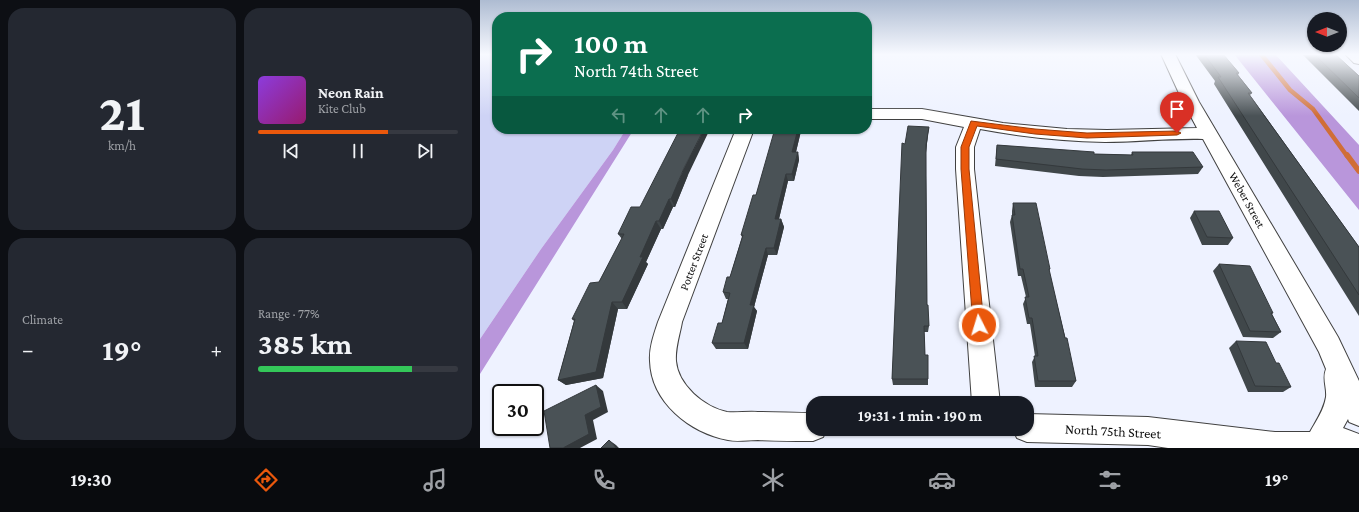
<!DOCTYPE html>
<meta charset="utf-8">
<style>
:root{--surface:#171b24;--page:#242831;--text:#f1f3f6;--muted:#9ea1a6;--line:#363941;--accent:#ea580c}
body{margin:0;font-family:"Crimson Pro",serif;background:var(--page);color:var(--text);height:100vh;display:flex;flex-direction:column;font-size:15px;white-space:nowrap}
*{box-sizing:border-box;margin:0}
p{font-size:13px;color:var(--muted)}
.icon{flex:none;width:22px;height:22px;fill:none;stroke:currentColor;stroke-width:2;stroke-linecap:round;stroke-linejoin:round}
.map{position:relative;flex:1;overflow:hidden}
.side{display:flex;flex-direction:column;gap:8px;padding:8px;background:#0d0f14;width:480px}
.side>*{flex:none}
.hud{position:absolute;left:12px;top:12px;width:380px;height:122px;border-radius:16px;box-shadow:0 1px 3px #0004;background:#0b6e4f;color:#fff;overflow:hidden}
.needle{width:26px;rotate:270deg}
.buttons{position:absolute;left:827px;top:12px;display:grid;gap:8px}
.buttons a{display:grid;place-items:center;width:40px;height:40px;border-radius:50%;background:var(--surface);box-shadow:0 1px 3px #0004;font-size:20px}
.speed{position:absolute;left:12px;top:384px;display:flex;gap:8px;font-size:20px;font-weight:700;text-align:center}
.speed>*{display:grid;place-content:center;width:52px;height:52px;border-radius:50%;background:var(--surface);box-shadow:0 1px 3px #0004;line-height:1}
.speed .limit{border:2px solid #111;border-radius:6px;background:#fff;color:#111}
.pin{position:absolute;display:grid;place-items:center;width:34px;height:34px;color:#fff;margin:-41px -17px;border-radius:50% 50% 50% 0;rotate:-45deg;box-shadow:0 0 4px #0007}
.pin .icon{rotate:45deg}
.me{position:absolute;width:44px;margin:-22px;rotate:355deg;stroke-linejoin:round;filter:drop-shadow(0 0 3px #0008)}
.turn{display:flex;align-items:center;gap:14px;height:84px;padding:0 16px;font-size:18px}
.turn .icon{width:52px;height:52px;stroke-width:2.5}
.turn b{display:block;font-size:28px;line-height:34px}
.lanes{display:flex;align-items:center;height:38px;padding:0 16px;background:#0003;justify-content:center;gap:20px;direction:ltr}
.lanes .off{opacity:.35}
.big{font-size:30px;font-weight:700;line-height:1.1}
.side .card{flex:1;display:flex;flex-direction:column;justify-content:center;gap:6px;min-width:0;padding:0 14px;border-radius:16px;background:var(--page)}
.side .dial{align-items:center;gap:0}
.dial b{font-size:52px;line-height:1}
.song{display:flex;align-items:center;gap:12px}
.cover{width:48px;height:48px;border-radius:6px;background:linear-gradient(135deg,hsl(270 70% 55%),hsl(320 70% 35%))}
.played{height:4px;border-radius:2px;background:linear-gradient(90deg,var(--accent) 65%,var(--line) 65%)}
.keys{display:flex;justify-content:space-around;direction:ltr}
.heat{display:flex;justify-content:space-between;align-items:center;font-size:22px;direction:ltr}
.charge{height:6px;border-radius:3px;background:linear-gradient(90deg,#34c759 77%,var(--line) 0)}
.side .tiles{flex:1;display:grid;gap:8px;grid-template-columns:repeat(2,1fr)}
.trip{position:absolute;left:326px;top:396px;width:228px;height:40px;border-radius:16px;background:var(--surface);box-shadow:0 1px 3px #0004;font-weight:700;line-height:40px;text-align:center}
.menu{display:flex;height:64px;justify-content:space-around;align-items:center;background:#090b0e;color:var(--muted)}
.menu .icon{width:28px;height:28px}
.menu .selected{color:var(--accent)}
.menu b{font-size:18px;color:var(--text)}
main{display:flex;flex:1;min-height:0}
.map>svg:first-child{display:block}
.farmland{fill:#ced3f5}
.forest{fill:#b996db}
.lines{fill:none;stroke-linecap:round;stroke-linejoin:round}
.stream-far1{stroke:#d06e37;stroke-width:4.5}
.stream{stroke:#d06e37;stroke-width:5.5}
.minor-casing{stroke:#414141;stroke-width:2}
.minor{fill:#fff;fill-rule:evenodd}
.wall{fill:#40474a}
.shaded-wall{fill:#34393c}
.building{fill:#4a5256;stroke:#34393c}
.route{fill:#ea580c;stroke:#983908}
.labels{text-anchor:middle;stroke-width:4;stroke-linejoin:round;paint-order:stroke}
.street-label{font-size:12px;fill:#0e0e0e;stroke:#fff}
.near-street-label{font-size:14px;fill:#0e0e0e;stroke:#fff}
</style>
<main>
<section class="side">
<div class="tiles">
<div class="card dial"><b>21</b><p>km/h</p></div>
<div class="card">
<div class="song"><i class="cover"></i><div><b>Neon Rain</b><p>Kite Club</p></div></div>
<div class="played"></div>
<div class="keys"><svg class="icon" aria-label="previous" viewBox="0 0 24 24"><path d="M18 5L8 12l10 7zM5 5v14"/></svg><svg class="icon" aria-label="pause" viewBox="0 0 24 24"><path d="M8 5v14M16 5v14"/></svg><svg class="icon" aria-label="next" viewBox="0 0 24 24"><path d="M6 5l10 7-10 7zM19 5v14"/></svg></div>
</div>
<div class="card"><p>Climate</p>
<div class="heat"><a>−</a><b class="big">19°</b><a>+</a></div>
</div>
<div class="card"><p>Range · 77%</p><b class="big">385 km</b><div class="charge"></div></div>
</div>
</section>
<div class="map">
<svg width="879" height="448" viewBox="0 0 879 448">
<rect width="100%" height="100%" fill="#eef2ff"/>
<!-- farmland -->
<path class="farmland" d="M0,54H17V129H146L133,150L61,249L0,339Z"/>
<!-- forest -->
<path class="forest" d="M754,54H795L879,145V210Z
M146,129H154L0,374V339L61,249L133,150Z"/>
<g class="lines">
<!-- stream-far1 -->
<path class="stream-far1" d="M781,54L810,90L833,109L867,156"/>
<!-- stream -->
<path class="stream" d="M867,155L879,171"/>
<!-- minor casing -->
<g class="minor-casing">
<path id="minor" d="M681,54H695L719,102L858,337L879,381V426L869,422L868,419L863,428L879,434V448H688L668,445L547,442L537,438L533,429H547V414L668,417L795,432H830C836,421 844,410 846,397C847,387 842,379 846,369L839,352L723,139C690,138 658,142 625,142C583,141 542,137 500,129L494,147V169L520,403H492L476,169V147L484,127L442,119H387V109H442L523,123L587,129L627,130L717,128L703,102Z
M865,54H879V64L874,63Z
M256,129H274L202,322C200,334 195,348 196,361C198,385 224,407 247,412C257,413 268,411 278,412C296,412 315,413 333,413V429H347L343,437L333,441C315,441 296,441 278,440C268,440 257,442 248,440C210,433 171,402 170,361C169,348 174,334 178,322Z"/>
</g>
<!-- minor -->
<use href="#minor" class="minor"/>
</g>
<!-- wall -->
<path class="wall" d="M715,54H743L759,73L758,75L772,93L770,95L879,247V316L734,84L735,81Z
M822,54H855L879,76V111Z
M449,127L448,134L446,152L447,305L449,326L448,332H444L445,355L448,379V385H413L412,379L425,144Z
M297,129H321V131L316,152H318L319,160L314,181H308L299,219H301L304,227L297,255H288L274,307L277,311L268,349H236L232,343L242,323L248,299H246L243,292L250,277L262,237L261,235L276,195Z
M517,145L614,154L651,155L652,152L723,167L718,174L623,177L599,176L515,166Z
M208,175L195,207H193L183,229H181L166,262L168,264L147,309H138L123,378L86,385L78,380L94,321L92,319L119,282L142,239L138,234L160,207Z
M533,203L570,269L569,271L596,381L592,387H555L552,362L555,356L550,324H547L543,304L546,297L541,276H538L530,222L532,215V211Z
M714,211L753,238L748,245H722L710,218Z
M739,264L793,313L792,314L801,332L793,338L763,337L733,271Z
M756,341L796,363L811,387L803,392H768L749,348Z"/>
<!-- shaded-wall -->
<path class="shaded-wall" d="M449,127L448,134L446,153V145Z
M224,129H230L208,175L195,207L191,199L204,168Z
M318,129H321V131L314,160L312,152Z
M318,152L319,160L314,181L312,174Z
M306,174L308,181L297,227L295,219Z
M189,199L193,207L183,229L179,221Z
M301,219L304,227L297,255L294,248Z
M176,221L181,229L166,262L168,264L147,309L142,302L160,257Z
M286,248L288,255L274,307L277,311L268,349L264,343L270,305Z
M132,302L138,309L123,378L86,385L78,380Z
M116,385L123,391L128,412L113,420L117,439L100,448H83L105,415Z
M129,440L136,445L139,448H136Z"/>
<!-- building -->
<path class="building" d="M724,54H743L759,73H756L772,93H768L879,247V295L738,77H741Z
M834,54H855L879,76V98Z
M428,126L449,127L446,145V175L447,305H448L449,326H444L445,355H448V379H412L422,143L425,144Z
M200,129H224L204,168L191,199H189L179,221H176L160,257H163L142,302H132L116,372L78,380L95,319H92L110,283L119,282L144,234H138L151,207H160Z
M297,129H318L312,152H318L312,174H306L295,219H301L294,248H286L270,305H274L264,343H232L238,323H242L250,293L243,292L247,277H250L263,235H261L273,195H276L294,132H296Z
M517,145L614,152V154L653,155L652,152H713L723,167L626,170L602,169L516,159Z
M533,203H556L570,269H569L585,338H587L596,381H558L554,356H558L552,318H549L545,297H549L543,269H540L532,215H535Z
M714,211H739L753,238L727,237Z
M739,264L770,266L793,313H791L801,332L770,331Z
M756,341L786,342L796,363H799L811,387L775,386Z
M116,385L121,407L105,415L109,434L83,448H70L64,411Z
M129,440L136,448H121Z"/>
<!-- sky -->
<linearGradient id="sky" x2="0" y2="1"><stop stop-color="#aebcd2"/><stop offset="0.47" stop-color="#f7f9ff"/><stop offset="1" stop-color="#f7f9ff" stop-opacity="0"/></linearGradient>
<rect width="879" height="116" fill="url(#sky)"/>
<!-- route -->
<path class="route" d="M491,121L555,129L607,133L697,131L701,133L697,135L607,138L555,134L497,126L489,147V169L504,325L503,329L499,330L495,329L493,325L481,169V147Z"/>
<g class="labels">
<!-- street labels -->
<g class="street-label">
<text transform="translate(767 200) rotate(61)" y="4">Weber Street</text>
<text transform="translate(214 262) rotate(-69)" y="4">Potter Street</text>
</g>
<!-- near-street labels -->
<g class="near-street-label">
<text transform="translate(633 431) rotate(3)" y="5">North 75th Street</text>
</g>
</g>
</svg>
<div class="buttons">
<a><svg class="needle" viewBox="-14 -14 28 28"><path d="M0-13l5 13h-10z" fill="#e53935"/><path d="M0 13l5-13h-10z" fill="#9ea1a6"/></svg></a>
</div>
<div class="speed"><div class="limit">30</div></div>
<div class="pin" style="left:697px;top:133px;background:#d93025"><svg class="icon" aria-label="arrive" viewBox="0 0 24 24"><path d="M6 21V4h12l-3 4 3 4H6"/></svg></div>
<svg class="me" style="left:499px;top:325px" viewBox="-20 -20 40 40"><circle r="17" fill="#ea580c" stroke="#fff" stroke-width="3"/><path d="M0-11L8 9 0 5-8 9z" fill="#fff"/></svg>
<div class="trip">19:31 · 1 min · 190 m</div>
<div class="hud">
<div class="turn"><svg class="icon" aria-label="right" viewBox="0 0 24 24"><path d="M7 20v-9h11M14 6l5 5-5 5"/></svg><div><b>100 m</b>North 74th Street</div></div>
<div class="lanes"><svg class="icon off" aria-label="left" viewBox="0 0 24 24"><path d="M17 20v-9H6M10 6l-5 5 5 5"/></svg><svg class="icon off" aria-label="ahead" viewBox="0 0 24 24"><path d="M12 20V5M6 11l6-6 6 6"/></svg><svg class="icon off" aria-label="ahead" viewBox="0 0 24 24"><path d="M12 20V5M6 11l6-6 6 6"/></svg><svg class="icon" aria-label="right" viewBox="0 0 24 24"><path d="M7 20v-9h11M14 6l5 5-5 5"/></svg></div>
</div>
</div>
</main>
<nav class="menu">
<b>19:30</b>
<svg class="icon selected" aria-label="directions" viewBox="0 0 24 24"><path d="M12 3l9 9-9 9-9-9zM9 14v-3h6M13 9l2 2-2 2"/></svg>
<svg class="icon" aria-label="music" viewBox="0 0 24 24"><path d="M9 18V5l10-2v13"/><circle cx="6" cy="18" r="3"/><circle cx="16" cy="16" r="3"/></svg>
<svg class="icon" aria-label="phone" viewBox="0 0 24 24"><path d="M5 4h4l2 5-3 2q2 4 5 5l2-3 5 2v4C11 20 4 13 5 4z"/></svg>
<svg class="icon" aria-label="climate" viewBox="0 0 24 24"><path d="M12 3v18M4 7l16 10M4 17L20 7"/></svg>
<svg class="icon" aria-label="car" viewBox="0 0 24 24"><path d="M5 17H2v-5l4-1 3-4h7l3 4 3 1v5h-3M9 17h6M6 11h13"/><circle cx="7" cy="17" r="2"/><circle cx="17" cy="17" r="2"/></svg>
<svg class="icon" aria-label="filters" viewBox="0 0 24 24"><path d="M4 7h16M4 17h16"/><circle cx="9" cy="7" r="2"/><circle cx="15" cy="17" r="2"/></svg>
<b>19°</b>
</nav>
